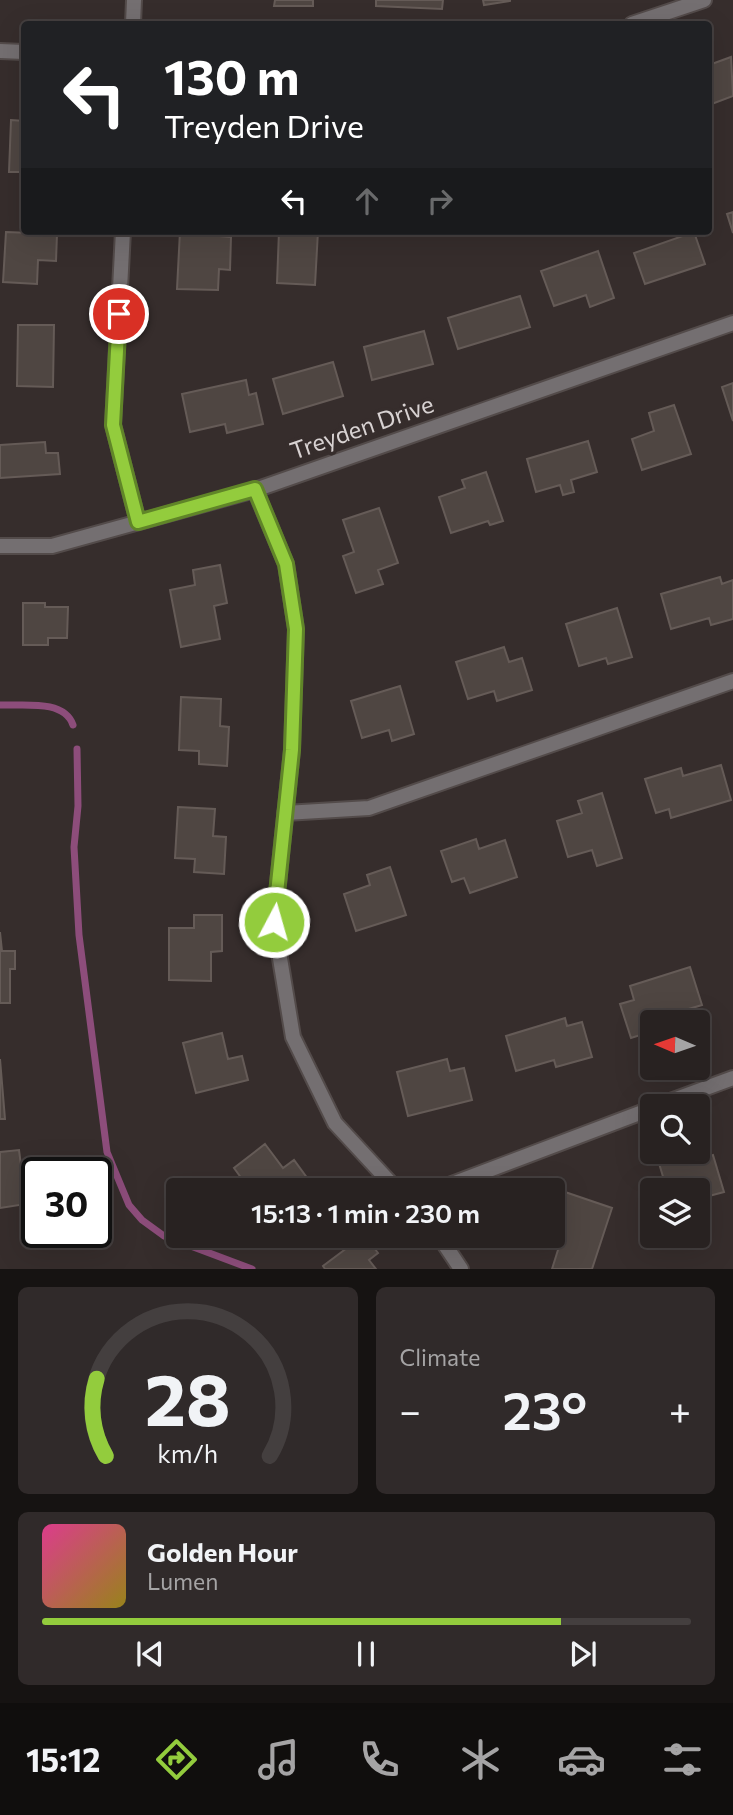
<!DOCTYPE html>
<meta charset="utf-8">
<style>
:root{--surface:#282221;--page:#302a2a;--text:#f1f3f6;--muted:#a5a4a5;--line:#443f3f;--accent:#93cc3d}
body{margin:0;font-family:Commissioner,sans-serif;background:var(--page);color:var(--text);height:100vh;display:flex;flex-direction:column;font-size:26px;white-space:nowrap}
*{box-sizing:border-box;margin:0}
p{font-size:23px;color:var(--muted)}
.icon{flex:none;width:38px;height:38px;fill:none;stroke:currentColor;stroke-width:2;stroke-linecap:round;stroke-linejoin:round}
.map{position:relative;height:1269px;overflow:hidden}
.drawer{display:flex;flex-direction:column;gap:18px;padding:18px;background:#161312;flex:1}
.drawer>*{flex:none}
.top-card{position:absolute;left:21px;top:21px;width:691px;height:214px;border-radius:7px;box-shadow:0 7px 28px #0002,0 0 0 2px var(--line);background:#202124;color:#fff;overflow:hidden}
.needle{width:46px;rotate:272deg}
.controls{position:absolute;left:640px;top:1010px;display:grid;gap:14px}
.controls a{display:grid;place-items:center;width:70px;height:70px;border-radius:7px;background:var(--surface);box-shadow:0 7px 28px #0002,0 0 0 2px var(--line);font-size:35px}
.speed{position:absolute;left:21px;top:1157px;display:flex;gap:14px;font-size:35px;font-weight:700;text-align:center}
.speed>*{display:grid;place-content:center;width:91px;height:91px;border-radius:50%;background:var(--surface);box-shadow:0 7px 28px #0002,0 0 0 2px var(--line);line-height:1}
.speed .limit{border:4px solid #111;border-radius:10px;background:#fff;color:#111}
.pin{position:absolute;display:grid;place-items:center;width:60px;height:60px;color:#fff;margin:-30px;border:4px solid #fff;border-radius:50%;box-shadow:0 2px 7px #0007}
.me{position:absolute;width:77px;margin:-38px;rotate:6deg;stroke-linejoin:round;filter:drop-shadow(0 0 5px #0008)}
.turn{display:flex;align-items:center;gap:24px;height:147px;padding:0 28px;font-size:32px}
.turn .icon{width:91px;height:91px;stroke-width:2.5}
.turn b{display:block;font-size:49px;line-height:60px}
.lanes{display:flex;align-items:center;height:66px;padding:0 28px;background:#0003;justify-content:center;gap:35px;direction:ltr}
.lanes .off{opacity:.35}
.big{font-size:52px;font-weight:600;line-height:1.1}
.drawer .tile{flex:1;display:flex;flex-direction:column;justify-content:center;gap:10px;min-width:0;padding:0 24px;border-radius:10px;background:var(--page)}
.drawer .dial{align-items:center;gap:0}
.dial svg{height:182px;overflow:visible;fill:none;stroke:var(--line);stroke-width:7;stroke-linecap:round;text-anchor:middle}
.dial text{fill:var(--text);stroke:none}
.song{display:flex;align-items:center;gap:21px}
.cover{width:84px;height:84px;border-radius:10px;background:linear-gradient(135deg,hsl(330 70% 55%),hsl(50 70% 35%))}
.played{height:7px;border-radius:4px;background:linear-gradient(90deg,var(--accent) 80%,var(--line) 80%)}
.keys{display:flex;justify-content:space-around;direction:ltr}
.heat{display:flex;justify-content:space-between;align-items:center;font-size:38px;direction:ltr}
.drawer .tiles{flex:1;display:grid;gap:18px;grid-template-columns:1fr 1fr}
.tile:last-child{grid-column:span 2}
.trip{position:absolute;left:166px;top:1178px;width:399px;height:70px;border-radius:7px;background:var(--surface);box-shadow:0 7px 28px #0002,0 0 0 2px var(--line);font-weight:600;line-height:70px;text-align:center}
.menu{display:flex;height:112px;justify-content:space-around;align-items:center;background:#100e0d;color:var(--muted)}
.menu .icon{width:49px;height:49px}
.menu .selected{color:var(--accent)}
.menu b{font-size:32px;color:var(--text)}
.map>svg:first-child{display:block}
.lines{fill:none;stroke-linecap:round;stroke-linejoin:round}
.stream{stroke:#8d4d7b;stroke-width:7}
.building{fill:#4f4642;stroke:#655b57;stroke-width:2}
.street-casing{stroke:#534b4a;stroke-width:18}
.street{stroke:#746f71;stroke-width:14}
.route-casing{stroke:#608528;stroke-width:18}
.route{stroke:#93cc3d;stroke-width:12}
.labels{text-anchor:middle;stroke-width:7;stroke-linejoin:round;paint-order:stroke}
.street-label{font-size:24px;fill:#d8d2d2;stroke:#362d2c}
</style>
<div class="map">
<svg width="733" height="1269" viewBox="0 0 733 1269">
<rect width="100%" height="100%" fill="#362d2c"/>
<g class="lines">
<!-- stream -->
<path class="stream" d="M0,705C23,706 64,699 73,725
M77,749L78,806L74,847L79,935L107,1152L129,1205L142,1220L164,1236L252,1269"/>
</g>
<!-- building -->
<path class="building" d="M275,0H313V6H274Z
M376,0H443L442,9L376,6Z
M483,0H510V1L484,5Z
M731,57L733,96L709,105V65Z
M11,120L24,121V172H9Z
M733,212V233L727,214Z
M180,231H208V235L231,237L230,270L219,269L218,290L177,289Z
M279,231H318L315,285L277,283Z
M6,232L57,234L56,261L38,260L37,284L3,282Z
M694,232L705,264L645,284L634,253Z
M598,251L614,298L590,307L586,295L554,306L541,271Z
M520,296L530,327L458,349L448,318Z
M18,325H54L53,387L17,386Z
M424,331L433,364L372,380L364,347Z
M333,362L343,396L283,414L273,379Z
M246,380L249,395L256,393L263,424L227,433L225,424L190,432L182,394Z
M733,383V421L722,387Z
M674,405L691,454L642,470L632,439L654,431L649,413Z
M588,441L597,472L571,480L574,492L563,495L560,485L536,492L527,459Z
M45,442L46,453H58L60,474L0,478V445Z
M486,472L503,521L490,525L488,521L451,533L439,497L465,488L462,480Z
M379,508L398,563L378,570L383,584L356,593L343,556L354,552L343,520Z
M220,565L227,603L214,606L220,639L181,647L170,590L195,585L193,570Z
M720,577L722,584L733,580V619L711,625L709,618L671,629L661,594Z
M23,603H45V607H68L67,638H48V645H23Z
M617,608L632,657L608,664L606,658L579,666L566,624Z
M504,647L509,662L522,658L532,690L497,701L494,691L468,699L456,662Z
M400,686L414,734L392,741L389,730L362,738L351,701Z
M181,697L221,699L220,726L229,727L227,766L199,764V751L179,750Z
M721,765L731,800L671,818L669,809L656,813L645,779L681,768L683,776Z
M602,793L622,858L597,866L592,850L568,857L557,821L582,813L578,801Z
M178,807L215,809L213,836L226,837L224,874L194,872L195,859L175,858Z
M476,839L479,849L505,840L517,877L470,893L464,878L452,882L441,851Z
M390,867L406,915L356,931L344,894L370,885L367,875Z
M194,915H222V951L211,952V981L169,980V928H194Z
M0,932L2,951H15V969H10V1003H0Z
M690,967L702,1005L665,1016L667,1022H653V1031L631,1038L620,1004L634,1000L630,986Z
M565,1018L567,1026L582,1022L592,1057L556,1067L554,1060L516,1071L506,1036Z
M222,1033L228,1059L242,1056L248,1080L196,1093L183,1043Z
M0,1059L5,1119H0Z
M447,1059L450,1071L464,1068L472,1100L408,1116L397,1072Z
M265,1144L283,1168L294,1160L316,1190H250L234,1168Z
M19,1150L26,1204L0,1208V1152Z
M680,1153L683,1164L713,1155L724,1192L698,1199V1190H667L658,1160Z
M565,1192L612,1208L592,1269H552L563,1234L553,1230V1227Z
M363,1236H365L378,1253L369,1260L376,1269H325L323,1266Z"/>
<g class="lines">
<!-- street casing -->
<g class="street-casing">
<path id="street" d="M133,24L134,0
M632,24L704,0
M0,51L24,52
M123,231L113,425L138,522
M255,490L286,564L296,629L292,750L274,922L293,1037L335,1123L397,1190
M0,546H52L255,490L733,323
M285,813L369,808L733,681
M657,1106L733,1078
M436,1190L653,1108
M439,1236L461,1269"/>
</g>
<!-- street -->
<use href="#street" class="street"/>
</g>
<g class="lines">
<!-- route casing -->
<g class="route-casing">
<path id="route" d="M119,314L113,425L138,522L255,489L286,564L296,629L292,750L274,922"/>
</g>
<!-- route -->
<use href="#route" class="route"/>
</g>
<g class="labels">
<!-- street labels -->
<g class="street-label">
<text transform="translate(362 428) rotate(-19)" y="8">Treyden Drive</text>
</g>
</g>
</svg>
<div class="controls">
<a><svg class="needle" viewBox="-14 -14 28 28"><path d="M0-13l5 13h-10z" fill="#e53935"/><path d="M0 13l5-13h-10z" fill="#a5a4a5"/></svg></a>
<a><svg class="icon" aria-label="search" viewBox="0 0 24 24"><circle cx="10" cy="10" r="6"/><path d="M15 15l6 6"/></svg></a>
<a><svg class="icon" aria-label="layers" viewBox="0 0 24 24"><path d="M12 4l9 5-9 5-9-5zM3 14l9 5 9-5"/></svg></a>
</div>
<div class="speed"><div class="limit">30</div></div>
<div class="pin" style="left:119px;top:314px;background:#d93025"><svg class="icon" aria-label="arrive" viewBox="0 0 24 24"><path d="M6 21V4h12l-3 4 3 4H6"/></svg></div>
<svg class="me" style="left:274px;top:922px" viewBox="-20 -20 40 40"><circle r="17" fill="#93cc3d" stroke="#fff" stroke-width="3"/><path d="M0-11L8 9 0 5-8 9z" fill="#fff"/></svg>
<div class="trip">15:13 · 1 min · 230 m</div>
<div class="top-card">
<div class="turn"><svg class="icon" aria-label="left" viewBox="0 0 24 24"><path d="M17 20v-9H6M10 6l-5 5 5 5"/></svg><div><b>130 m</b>Treyden Drive</div></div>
<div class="lanes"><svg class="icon" aria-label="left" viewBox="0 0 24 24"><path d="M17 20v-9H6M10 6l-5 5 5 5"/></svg><svg class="icon off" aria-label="ahead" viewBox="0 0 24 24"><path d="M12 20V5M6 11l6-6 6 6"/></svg><svg class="icon off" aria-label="right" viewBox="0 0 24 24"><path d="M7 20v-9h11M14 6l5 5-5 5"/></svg></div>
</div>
</div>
<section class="drawer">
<div class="tiles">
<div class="tile dial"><svg viewBox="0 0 100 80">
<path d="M14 69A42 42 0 1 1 86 69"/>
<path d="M14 69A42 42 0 0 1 10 35" stroke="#93cc3d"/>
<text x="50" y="56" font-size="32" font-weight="700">28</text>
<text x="50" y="72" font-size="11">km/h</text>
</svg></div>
<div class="tile"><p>Climate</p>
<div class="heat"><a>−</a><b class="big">23°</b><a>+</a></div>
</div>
<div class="tile">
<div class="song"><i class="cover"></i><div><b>Golden Hour</b><p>Lumen</p></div></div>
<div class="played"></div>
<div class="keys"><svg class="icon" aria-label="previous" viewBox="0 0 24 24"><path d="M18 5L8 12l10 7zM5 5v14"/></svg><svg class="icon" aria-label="pause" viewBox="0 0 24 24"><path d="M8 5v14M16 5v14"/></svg><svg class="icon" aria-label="next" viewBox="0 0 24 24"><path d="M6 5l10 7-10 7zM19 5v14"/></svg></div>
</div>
</div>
</section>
<nav class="menu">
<b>15:12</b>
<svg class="icon selected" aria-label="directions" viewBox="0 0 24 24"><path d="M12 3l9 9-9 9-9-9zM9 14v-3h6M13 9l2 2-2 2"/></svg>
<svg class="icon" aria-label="music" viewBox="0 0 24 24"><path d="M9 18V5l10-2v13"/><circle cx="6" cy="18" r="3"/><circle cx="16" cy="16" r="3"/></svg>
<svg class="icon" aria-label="phone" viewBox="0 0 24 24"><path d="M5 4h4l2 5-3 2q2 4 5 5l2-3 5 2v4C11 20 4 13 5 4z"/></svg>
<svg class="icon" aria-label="climate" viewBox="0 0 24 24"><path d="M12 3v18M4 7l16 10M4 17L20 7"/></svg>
<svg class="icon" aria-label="car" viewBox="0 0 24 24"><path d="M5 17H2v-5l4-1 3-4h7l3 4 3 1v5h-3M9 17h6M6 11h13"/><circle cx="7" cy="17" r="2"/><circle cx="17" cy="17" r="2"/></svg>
<svg class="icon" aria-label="filters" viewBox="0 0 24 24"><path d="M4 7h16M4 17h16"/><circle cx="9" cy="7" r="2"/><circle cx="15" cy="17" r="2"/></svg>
</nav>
